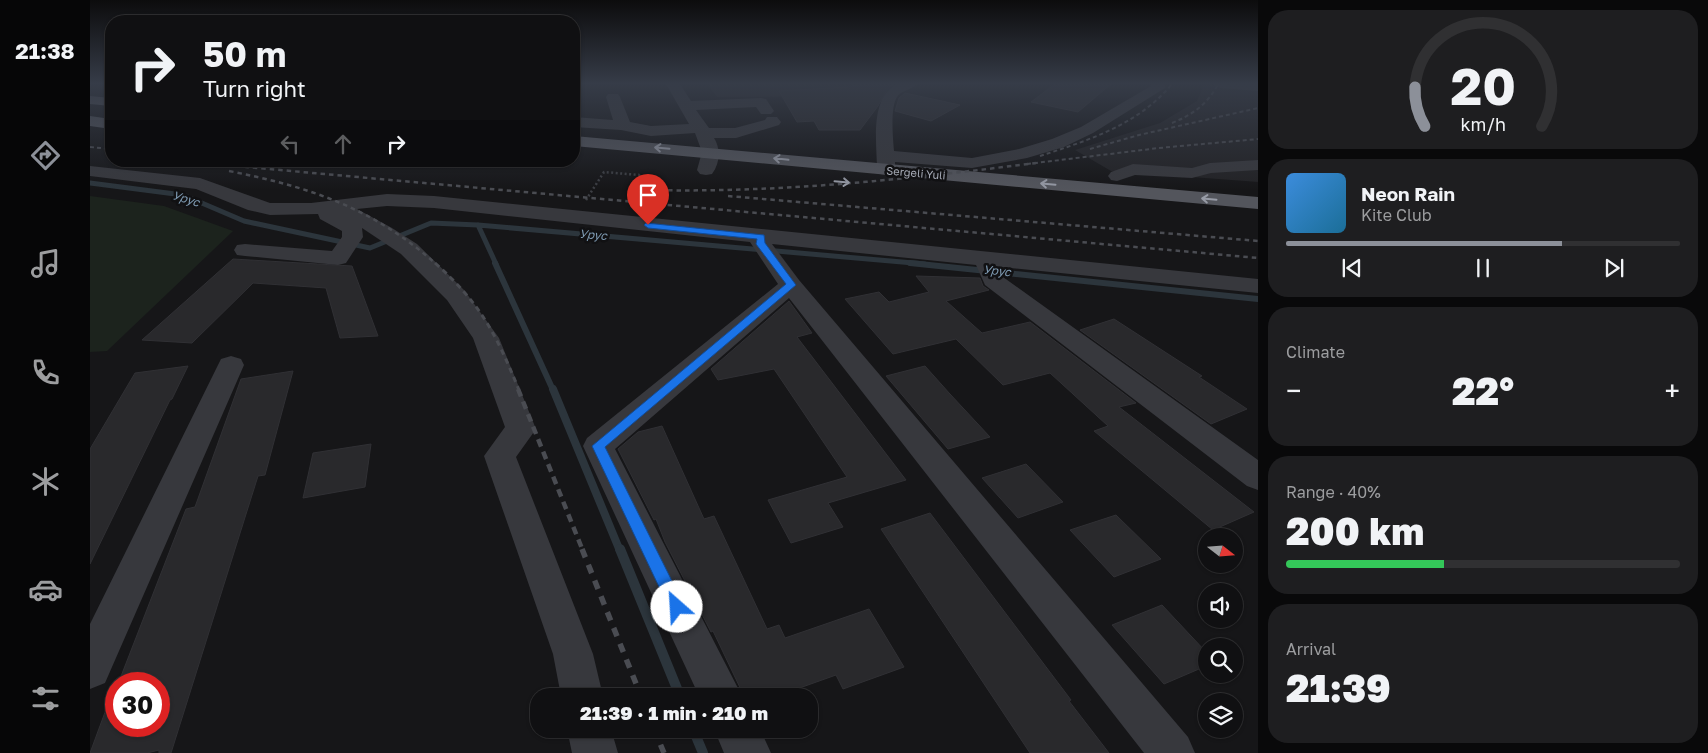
<!DOCTYPE html>
<meta charset="utf-8">
<style>
:root{--surface:#101012;--page:#1e1e20;--text:#f1f3f6;--muted:#9c9d9f;--line:#303032;--accent:#8c9099}
body{margin:0;font-family:"Golos Text",sans-serif;background:var(--page);color:var(--text);height:100vh;display:flex;flex-direction:column;font-size:19px;white-space:nowrap}
*{box-sizing:border-box;margin:0}
p{font-size:16px;color:var(--muted)}
.icon{flex:none;width:28px;height:28px;fill:none;stroke:currentColor;stroke-width:2;stroke-linecap:round;stroke-linejoin:round}
.map{position:relative;flex:1;overflow:hidden}
.panel{display:flex;flex-direction:column;gap:10px;padding:10px;background:#09090a;width:450px}
.panel>*{flex:none}
.top-card{position:absolute;left:15px;top:15px;width:475px;height:152px;border-radius:20px;box-shadow:0 1px 4px #0004,0 0 0 1px var(--line);background:#101012;color:var(--text);overflow:hidden}
.needle{width:32px;rotate:107deg}
.buttons{position:absolute;left:1108px;top:528px;display:grid;gap:10px}
.buttons a{display:grid;place-items:center;width:45px;height:45px;border-radius:50%;background:var(--surface);box-shadow:0 1px 4px #0004,0 0 0 1px var(--line);font-size:25px}
.speed{position:absolute;left:15px;top:672px;display:flex;gap:10px;font-size:25px;font-weight:700;text-align:center}
.speed>*{display:grid;place-content:center;width:65px;height:65px;border-radius:50%;background:var(--surface);box-shadow:0 1px 4px #0004,0 0 0 1px var(--line);line-height:1}
.speed .limit{border:8px solid #d22;background:#fff;color:#111}
.pin{position:absolute;display:grid;place-items:center;width:42px;height:42px;color:#fff;margin:-51px -21px;border-radius:50% 50% 50% 0;rotate:-45deg;box-shadow:0 0 5px #0007}
.pin .icon{rotate:45deg}
.me{position:absolute;width:55px;margin:-28px;rotate:334deg;stroke-linejoin:round;filter:drop-shadow(0 0 4px #0008)}
.turn{display:flex;align-items:center;gap:18px;height:105px;padding:0 15px;font-size:22px}
.turn .icon{width:65px;height:65px;stroke-width:2.5}
.turn b{display:block;font-size:35px;line-height:42px}
.lanes{display:flex;align-items:center;height:48px;padding:0 15px;background:#0003;justify-content:center;gap:25px;direction:ltr}
.lanes .off{opacity:.35}
.big{font-size:38px;font-weight:800;line-height:1.1}
.panel .tile{flex:1;display:flex;flex-direction:column;justify-content:center;gap:8px;min-width:0;padding:0 18px;border-radius:20px;background:var(--page)}
.panel .dial{align-items:center;gap:0}
.dial svg{height:130px;overflow:visible;fill:none;stroke:var(--line);stroke-width:7;stroke-linecap:round;text-anchor:middle}
.dial text{fill:var(--text);stroke:none}
.song{display:flex;align-items:center;gap:15px}
.cover{width:60px;height:60px;border-radius:8px;background:linear-gradient(135deg,hsl(210 70% 55%),hsl(200 70% 35%))}
.played{height:5px;border-radius:2px;background:linear-gradient(90deg,var(--accent) 70%,var(--line) 70%)}
.keys{display:flex;justify-content:space-around;direction:ltr}
.heat{display:flex;justify-content:space-between;align-items:center;font-size:28px;direction:ltr}
.charge{height:8px;border-radius:4px;background:linear-gradient(90deg,#34c759 40%,var(--line) 0)}
.trip{position:absolute;left:440px;top:688px;width:288px;height:50px;border-radius:20px;background:var(--surface);box-shadow:0 1px 4px #0004,0 0 0 1px var(--line);font-weight:800;line-height:50px;text-align:center}
main{display:flex;flex:1;min-height:0}
.tab-bar{display:flex;flex-direction:column;width:90px;justify-content:space-around;align-items:center;background:#060607;color:var(--muted)}
.tab-bar .icon{width:35px;height:35px}
.tab-bar .on{color:var(--accent)}
.tab-bar b{font-size:22px;color:var(--text)}
.map>svg:first-child{display:block}
.built{fill:#222225}
.green{fill:#1c231d}
.lines{fill:none;stroke-linecap:round;stroke-linejoin:round}
.stream-far3{stroke:#2c353c;stroke-width:5}
.stream-far2{stroke:#2c353c;stroke-width:6}
.stream-far1{stroke:#2c353c;stroke-width:8}
.stream{stroke:#2c353c;stroke-width:10}
.building{fill:#29292c;stroke:#303034}
.path{stroke:#3d3f44;stroke-width:2.5;stroke-dasharray:2 2.5;stroke-linecap:butt}
.minor{fill:#37383d;fill-rule:evenodd}
.major{fill:#53555c;fill-rule:evenodd}
.rail-far4{stroke:#4a4c52;stroke-width:2;stroke-dasharray:4 3;stroke-linecap:butt}
.rail-far3{stroke:#4a4c52;stroke-width:2.5;stroke-dasharray:4.5 4;stroke-linecap:butt}
.rail-far2{stroke:#4a4c52;stroke-width:3;stroke-dasharray:5.5 4.5;stroke-linecap:butt}
.rail-far1{stroke:#4a4c52;stroke-width:4.5;stroke-dasharray:8 5.5;stroke-linecap:butt}
.rail{stroke:#4a4c52;stroke-width:5.5;stroke-dasharray:9 8;stroke-linecap:butt}
.oneway{stroke:#979ba6}
.route{fill:#1a73e8;stroke:#114b97}
.labels{text-anchor:middle;stroke-width:5;stroke-linejoin:round;paint-order:stroke}
.far-street-label{font-size:11px;fill:#a8adb8;stroke:#111113}
.far-water-label{font-size:12px;font-style:italic;fill:#7f9bb3;stroke:#111113}
</style>
<main>
<nav class="tab-bar">
<b>21:38</b>
<svg class="icon on" aria-label="directions" viewBox="0 0 24 24"><path d="M12 3l9 9-9 9-9-9zM9 14v-3h6M13 9l2 2-2 2"/></svg>
<svg class="icon" aria-label="music" viewBox="0 0 24 24"><path d="M9 18V5l10-2v13"/><circle cx="6" cy="18" r="3"/><circle cx="16" cy="16" r="3"/></svg>
<svg class="icon" aria-label="phone" viewBox="0 0 24 24"><path d="M5 4h4l2 5-3 2q2 4 5 5l2-3 5 2v4C11 20 4 13 5 4z"/></svg>
<svg class="icon" aria-label="climate" viewBox="0 0 24 24"><path d="M12 3v18M4 7l16 10M4 17L20 7"/></svg>
<svg class="icon" aria-label="car" viewBox="0 0 24 24"><path d="M5 17H2v-5l4-1 3-4h7l3 4 3 1v5h-3M9 17h6M6 11h13"/><circle cx="7" cy="17" r="2"/><circle cx="17" cy="17" r="2"/></svg>
<svg class="icon" aria-label="filters" viewBox="0 0 24 24"><path d="M4 7h16M4 17h16"/><circle cx="9" cy="7" r="2"/><circle cx="15" cy="17" r="2"/></svg>
</nav>
<div class="map">
<svg width="1168" height="753" viewBox="0 0 1168 753">
<rect width="100%" height="100%" fill="#161618"/>
<!-- built -->
<path class="built" d="M617,84H809L793,96L627,97Z
M1114,84H1168V182L1021,171L985,150L1070,123L1107,101Z"/>
<!-- green -->
<path class="green" d="M0,196L74,206L143,231L17,351L0,352Z"/>
<g class="lines">
<!-- stream-far3 -->
<path class="stream-far3" d="M0,183L93,195L154,221L280,248L341,223L388,225L835,264
M388,225L406,264"/>
<!-- stream-far2 -->
<path class="stream-far2" d="M405,263L463,390
M820,263L1168,299"/>
<!-- stream-far1 -->
<path class="stream-far1" d="M463,389L530,551"/>
<!-- stream -->
<path class="stream" d="M530,549L590,696
M603,729L613,753"/>
</g>
<!-- building -->
<path class="building" d="M770,84H803L797,90L788,106L770,130H729L724,121L707,122L689,91L759,87Z
M965,84H1021L988,112L941,102Z
M815,93L870,105L841,121L805,111L809,98Z
M143,259L262,266L288,336L250,338L236,288L163,283L102,343L52,340Z
M826,276L890,278L893,286L899,290L856,301L892,333L940,322L1046,403L1029,407L1164,512L1123,530L1004,431L1018,426L960,373L913,385L866,339L803,354L755,299L789,292L799,302L839,292Z
M699,301L722,333L707,337L816,480L738,503L753,527L701,543L678,500L757,477L684,369L628,380L621,369Z
M1024,319L1112,376L1109,377L1157,409L1121,424L990,330Z
M98,366L82,399L80,400L0,564V449L45,373Z
M835,366L860,394L900,437L858,449L796,376Z
M203,371L175,475L168,476L81,753H69V750L57,753H0L25,685L26,726H69V684H28L96,509L105,507L151,379Z
M572,426L614,519L624,516L677,629L689,625L695,638L779,609L814,667L753,689L746,675L687,696H654L623,631L621,632L575,542L566,519L564,520L528,449L548,432Z
M281,444L275,487L213,498L223,453Z
M936,464L973,502L928,518L892,478Z
M840,513L981,700L979,701L1019,753H940L791,529Z
M1026,515L1071,559L1024,577L980,530Z
M1072,605L1116,652V666L1074,684L1022,625Z"/>
<g class="lines">
<!-- path -->
<path class="path" d="M496,200L514,172L549,175L551,173"/>
<!-- minor -->
<path class="minor" d="M576,84H590L601,101L671,98L676,99L684,111L681,114H671L666,107L606,110L619,128H645L675,120L677,117H687L691,122L689,125L646,138H624C631,149 630,163 622,174L616,175L610,174L607,170L612,152L605,133L561,136L531,130L484,127V117L523,120L516,97L518,94H528L530,97L540,122L561,126L599,124Z
M807,84H827C822,90 811,90 807,97C800,108 803,138 804,151L882,158L929,149L962,139L991,127L1061,86V84H1075V88L1003,133L974,147L937,158L882,168L805,162V170L802,174L796,175L790,174L787,170C787,144 779,98 807,84Z
M1123,84H1168V91L1130,88Z
M1168,160V170L1121,173L1102,178L1045,175L1027,181L1021,180L1018,176L1021,172L1043,164L1102,168L1120,163Z
M0,166L110,178L180,203H221L297,194L344,196L1168,279V293L910,267L913,277L1168,460V490L1157,486L895,285L886,265L682,244L709,280L1098,737L1105,753H1054L699,298L525,449L652,696H609L493,446L497,438L688,284L660,242L344,208L297,206L267,209L302,228L327,244L374,290L409,338L446,429L426,457L503,654L513,696H471L463,654L394,456L415,427L383,338L357,300L311,254L272,228L273,237L256,263L248,265L155,256L147,255L144,250L147,245L155,244L242,251L252,237V231L230,219L228,214L180,215L158,210L106,189L0,176Z
M141,356L151,359L154,365L15,683L0,689V624L128,365L131,359Z
M477,729H521L528,753H482Z
M624,729H670L681,753H634Z"/>
<!-- major -->
<path class="major" d="M0,96L21,98V106L0,104Z
M0,116L21,119V129L0,126Z
M484,136L1168,197V209L484,146Z"/>
<!-- rail-far4 -->
<path class="rail-far4" d="M1082,123C1102,115 1118,104 1128,84
M0,147L21,149
M1000,149L1049,135L1168,108
M950,156C999,140 1048,125 1082,84
M79,161L94,164
M94,161L126,164
M937,164L1069,148L1168,139"/>
<!-- rail-far3 -->
<path class="rail-far3" d="M87,163L100,165
M112,163L1168,258
M139,171C220,187 283,208 346,264
M561,190C691,193 818,179 946,163
M638,196L1168,241"/>
<!-- rail-far2 -->
<path class="rail-far2" d="M345,263C391,304 406,334 429,390"/>
<!-- rail-far1 -->
<path class="rail-far1" d="M428,389L493,551"/>
<!-- rail -->
<path class="rail" d="M492,549L551,696
M564,729L574,753"/>
</g>
<!-- one-way arrows -->
<defs><path id="oneway-shaft" d="M-6 0H5M1.5-3L5.5 0L1.5 3" fill="none" stroke-width="1.6" stroke-linecap="round" stroke-linejoin="round" transform="scale(1.25)"/></defs>
<g class="oneway">
<use href="#oneway-shaft" transform="translate(572 148) rotate(-175)"/>
<use href="#oneway-shaft" transform="translate(691 159) rotate(-174)"/>
<use href="#oneway-shaft" transform="translate(752 182) rotate(5)"/>
<use href="#oneway-shaft" transform="translate(958 184) rotate(-175)"/>
<use href="#oneway-shaft" transform="translate(1119 199) rotate(-175)"/>
</g>
<!-- sky -->
<linearGradient id="sky" x2="0" y2="1"><stop stop-color="#0c0c0d"/><stop offset="0.44" stop-color="#363c48"/><stop offset="1" stop-color="#363c48" stop-opacity="0"/></linearGradient>
<rect width="1168" height="190" fill="url(#sky)"/>
<!-- route -->
<path class="route" d="M556,223L674,235L675,243L706,285L515,447L595,607L592,612L587,614L581,612L502,446L696,284L666,244L667,239L558,228L554,225Z"/>
<g class="labels">
<!-- far-street labels -->
<g class="far-street-label">
<text transform="translate(826 173) rotate(5)" y="4">Sergeli Yuli</text>
</g>
<!-- far-water labels -->
<g class="far-water-label">
<text transform="translate(96 199) rotate(17)" y="4">Урус</text>
<text transform="translate(503 235) rotate(5)" y="4">Урус</text>
<text transform="translate(907 271) rotate(6)" y="4">Урус</text>
</g>
</g>
</svg>
<div class="buttons">
<a><svg class="needle" viewBox="-14 -14 28 28"><path d="M0-13l5 13h-10z" fill="#e53935"/><path d="M0 13l5-13h-10z" fill="#9c9d9f"/></svg></a>
<a><svg class="icon" aria-label="sound" viewBox="0 0 24 24"><path d="M4 9h4l5-4v14l-5-4H4zM17 9q2 3 0 6"/></svg></a>
<a><svg class="icon" aria-label="search" viewBox="0 0 24 24"><circle cx="10" cy="10" r="6"/><path d="M15 15l6 6"/></svg></a>
<a><svg class="icon" aria-label="layers" viewBox="0 0 24 24"><path d="M12 4l9 5-9 5-9-5zM3 14l9 5 9-5"/></svg></a>
</div>
<div class="speed"><div class="limit">30</div></div>
<div class="pin" style="left:558px;top:225px;background:#d93025"><svg class="icon" aria-label="arrive" viewBox="0 0 24 24"><path d="M6 21V4h12l-3 4 3 4H6"/></svg></div>
<svg class="me" style="left:587px;top:607px" viewBox="-20 -20 40 40"><circle r="19" fill="#fff"/><path d="M0-13L10 11 0 6-10 11z" fill="#1a73e8"/></svg>
<div class="trip">21:39 · 1 min · 210 m</div>
<div class="top-card">
<div class="turn"><svg class="icon" aria-label="right" viewBox="0 0 24 24"><path d="M7 20v-9h11M14 6l5 5-5 5"/></svg><div><b>50 m</b>Turn right</div></div>
<div class="lanes"><svg class="icon off" aria-label="left" viewBox="0 0 24 24"><path d="M17 20v-9H6M10 6l-5 5 5 5"/></svg><svg class="icon off" aria-label="ahead" viewBox="0 0 24 24"><path d="M12 20V5M6 11l6-6 6 6"/></svg><svg class="icon" aria-label="right" viewBox="0 0 24 24"><path d="M7 20v-9h11M14 6l5 5-5 5"/></svg></div>
</div>
</div>
<section class="panel">
<div class="tile dial"><svg viewBox="0 0 100 80">
<path d="M14 69A42 42 0 1 1 86 69"/>
<path d="M14 69A42 42 0 0 1 8 45" stroke="#8c9099"/>
<text x="50" y="56" font-size="32" font-weight="700">20</text>
<text x="50" y="72" font-size="11">km/h</text>
</svg></div>
<div class="tile">
<div class="song"><i class="cover"></i><div><b>Neon Rain</b><p>Kite Club</p></div></div>
<div class="played"></div>
<div class="keys"><svg class="icon" aria-label="previous" viewBox="0 0 24 24"><path d="M18 5L8 12l10 7zM5 5v14"/></svg><svg class="icon" aria-label="pause" viewBox="0 0 24 24"><path d="M8 5v14M16 5v14"/></svg><svg class="icon" aria-label="next" viewBox="0 0 24 24"><path d="M6 5l10 7-10 7zM19 5v14"/></svg></div>
</div>
<div class="tile"><p>Climate</p>
<div class="heat"><a>−</a><b class="big">22°</b><a>+</a></div>
</div>
<div class="tile"><p>Range · 40%</p><b class="big">200 km</b><div class="charge"></div></div>
<div class="tile"><p>Arrival</p><b class="big">21:39</b></div>
</section>
</main>
